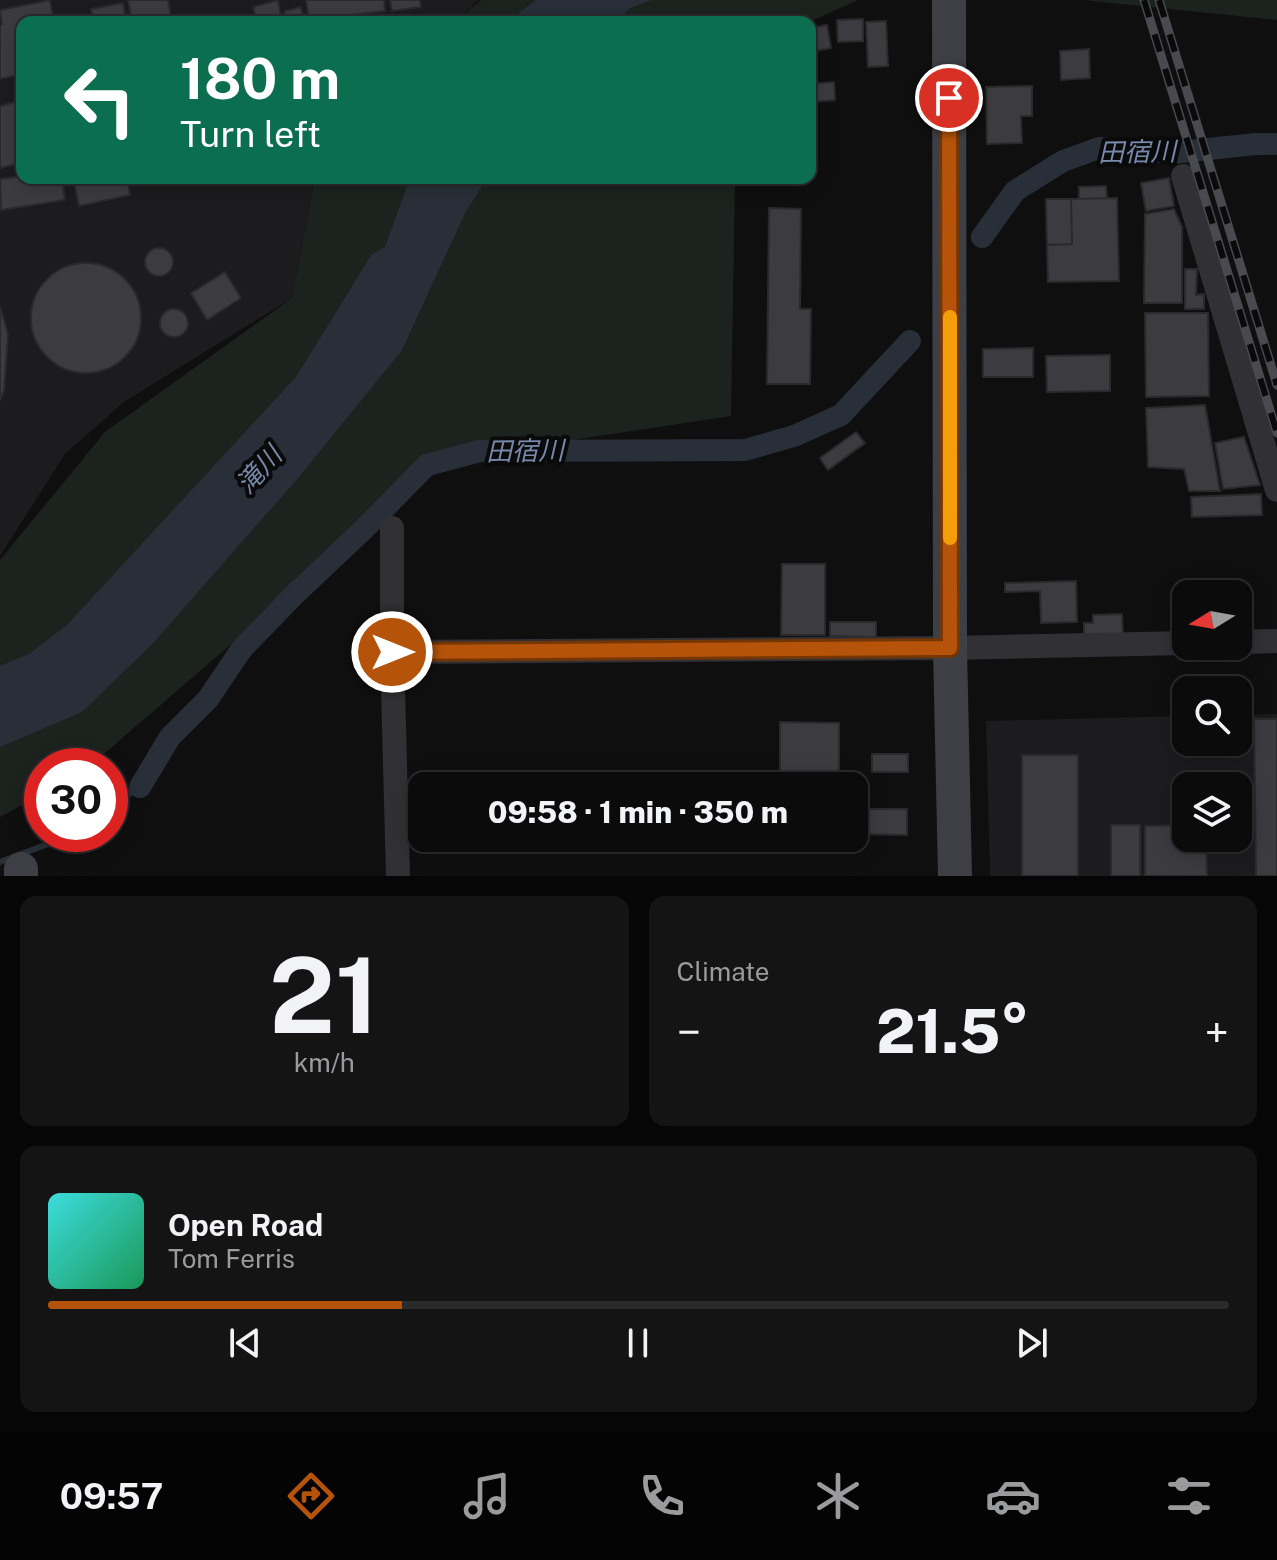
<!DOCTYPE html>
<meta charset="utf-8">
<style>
:root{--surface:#0b0b0c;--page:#141415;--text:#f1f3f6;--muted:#9a9b9d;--line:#2b2b2d;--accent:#b45309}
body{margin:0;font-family:"Public Sans","Noto Sans JP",sans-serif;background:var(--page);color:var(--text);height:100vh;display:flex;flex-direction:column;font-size:30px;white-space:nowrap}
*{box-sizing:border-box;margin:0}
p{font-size:26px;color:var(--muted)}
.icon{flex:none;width:44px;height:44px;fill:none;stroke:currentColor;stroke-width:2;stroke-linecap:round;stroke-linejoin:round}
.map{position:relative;height:876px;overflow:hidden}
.sheet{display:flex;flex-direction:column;gap:20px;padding:20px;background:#060607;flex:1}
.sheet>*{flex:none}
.top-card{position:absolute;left:16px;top:16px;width:800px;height:168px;border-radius:16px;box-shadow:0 4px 20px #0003,0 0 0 2px var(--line);background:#0b6e4f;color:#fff;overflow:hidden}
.needle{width:52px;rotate:259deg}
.buttons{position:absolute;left:1172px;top:580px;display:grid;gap:16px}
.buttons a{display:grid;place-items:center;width:80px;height:80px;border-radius:16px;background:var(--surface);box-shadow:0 4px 20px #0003,0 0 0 2px var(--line);font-size:40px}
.speed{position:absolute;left:24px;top:748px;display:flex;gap:16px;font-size:40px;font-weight:700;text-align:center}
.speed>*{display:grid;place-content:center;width:104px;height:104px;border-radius:50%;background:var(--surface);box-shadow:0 4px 20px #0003,0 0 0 2px var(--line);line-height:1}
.speed .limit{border:12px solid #d22;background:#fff;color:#111}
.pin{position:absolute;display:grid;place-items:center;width:68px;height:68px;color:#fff;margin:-34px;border:4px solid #fff;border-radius:50%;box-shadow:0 2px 8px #0007}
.me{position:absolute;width:88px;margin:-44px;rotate:90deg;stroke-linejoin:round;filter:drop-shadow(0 0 6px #0008)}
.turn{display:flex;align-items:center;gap:28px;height:168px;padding:0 32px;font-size:36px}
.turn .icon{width:104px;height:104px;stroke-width:2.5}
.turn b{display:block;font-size:56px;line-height:68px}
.big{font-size:60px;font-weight:800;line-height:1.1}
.sheet .card{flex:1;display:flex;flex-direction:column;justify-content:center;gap:12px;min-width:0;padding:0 28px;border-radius:16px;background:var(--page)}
.sheet .dial{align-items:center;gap:0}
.dial b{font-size:104px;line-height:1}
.song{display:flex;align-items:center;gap:24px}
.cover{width:96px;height:96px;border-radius:12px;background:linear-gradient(135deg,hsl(180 70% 55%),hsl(150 70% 35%))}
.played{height:8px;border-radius:4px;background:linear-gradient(90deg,var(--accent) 30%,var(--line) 30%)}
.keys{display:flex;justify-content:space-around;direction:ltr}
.heat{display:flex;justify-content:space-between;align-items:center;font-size:44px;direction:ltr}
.sheet .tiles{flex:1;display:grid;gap:20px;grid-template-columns:1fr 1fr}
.card:last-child{grid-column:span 2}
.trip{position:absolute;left:408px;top:772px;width:460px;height:80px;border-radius:16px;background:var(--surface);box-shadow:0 4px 20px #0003,0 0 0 2px var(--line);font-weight:800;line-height:80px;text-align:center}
.tabs{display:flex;height:128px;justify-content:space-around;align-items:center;background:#040405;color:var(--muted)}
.tabs .icon{width:56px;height:56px}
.tabs .current{color:var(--accent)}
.tabs b{font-size:36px;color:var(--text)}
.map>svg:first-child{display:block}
.built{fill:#1c1b1d;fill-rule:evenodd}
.green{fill:#1c231e}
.water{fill:#292f38}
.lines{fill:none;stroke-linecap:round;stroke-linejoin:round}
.stream{stroke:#292f38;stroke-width:6}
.canal{stroke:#292f38;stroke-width:22}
.building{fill:#3c3c40;stroke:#2a292c;stroke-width:2}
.street{stroke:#313035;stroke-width:24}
.secondary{stroke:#3e3f45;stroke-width:34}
.rail-casing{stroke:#494a50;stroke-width:9}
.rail{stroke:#0a0a0b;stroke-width:6;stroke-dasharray:18;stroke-linecap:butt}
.route-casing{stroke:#753606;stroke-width:20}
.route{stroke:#b45309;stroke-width:14}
.slow{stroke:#f59e0b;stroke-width:14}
.labels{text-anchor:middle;stroke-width:8;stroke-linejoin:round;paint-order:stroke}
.water-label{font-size:26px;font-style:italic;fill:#7889ac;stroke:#0a0a0b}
</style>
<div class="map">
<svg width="1277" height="876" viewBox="0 0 1277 876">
<rect width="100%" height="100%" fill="#0f0f10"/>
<!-- built -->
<path class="built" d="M0,0H479L461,17L450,22H22V178H315L292,298L124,402L65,454L0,556Z
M1277,714V876H990L986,721L1186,716V742H1238V715ZM1186,786H1238V838H1186Z"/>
<!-- green -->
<path class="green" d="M481,0H858L809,22H446L461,17Z
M1085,0H1277V20L1102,2Z
M315,178H735L731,416L454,458L363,530L105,753L85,766H42V794L0,817V560L105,432L292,298Z"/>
<!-- water -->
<path class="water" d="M536,0H651L630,8L616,22H507Z
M410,178H487L465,213L402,350L298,478L154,642L82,712L0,747V666L29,654L67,625L296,377L372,254L385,247Z"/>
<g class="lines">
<!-- stream -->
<path class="stream" d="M110,806L140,787
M0,862L48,844L64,834"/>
<!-- canal -->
<path class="canal" d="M982,237L1015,191L1063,161L1099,148L1171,153L1256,144H1277
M140,787L170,737L208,699L241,650L292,597L363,530L427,465L480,451L745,450L794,436L841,415L910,341"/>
</g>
<!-- building -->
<path class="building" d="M50,0L54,22H22V74L0,79V25L2,24L0,10Z
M128,0H168L172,22H132Z
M278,0L282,22H257L253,7Z
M306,0H384L385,11L309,20Z
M390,0H420L421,7L392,11Z
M123,3L126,22H108L107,18L93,21L91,9Z
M301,7L304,22H286L284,11Z
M863,19V41L838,42L837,20Z
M886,21L888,66L868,67L866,22Z
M827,25L831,48L810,52V28Z
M1089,49L1090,78L1061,80L1060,51Z
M834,82L835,100L811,102L810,84Z
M1032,86V116H1021L1022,143L987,144L986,87Z
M15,102L22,134V163L0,168V106Z
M22,176V178H62L65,200L1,210L0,179Z
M73,178H127L130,195L79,206Z
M1169,178L1174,206L1146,211L1141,183Z
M1106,186L1107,198L1079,199V187Z
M1117,198L1119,281L1048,282L1047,245L1072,244L1071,199Z
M1046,199H1071L1072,244L1047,245Z
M769,208L801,209L800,309H811L810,384H767Z
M1174,209L1182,227V303H1144L1145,214Z
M145 262a14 14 0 1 1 28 0a14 14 0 1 1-28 0Z
M31 318a55 55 0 1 1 110 0a55 55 0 1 1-110 0Z
M1185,269H1197L1196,295L1204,294V309H1185Z
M225,272L241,298L207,320L191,293Z
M0,306L8,334L4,391L0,400Z
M160 323a14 14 0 1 1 28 0a14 14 0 1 1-28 0Z
M1145,313H1208L1209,396L1146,397Z
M1033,348V377H983V349Z
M1110,355V391L1047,392L1046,356Z
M1205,405L1220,491H1189L1184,469L1148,467L1146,408Z
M856,432L865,443L828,470L820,458Z
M1244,437L1260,485L1223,489L1215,443Z
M1261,494L1262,515L1192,517L1191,497Z
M782,564H825V635H781Z
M1076,581L1077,622L1041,623L1040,591L1005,592V583Z
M1122,614L1123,635L1084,636V623H1093V615Z
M830,622H876V637L830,636Z
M1254,719H1277V876H1256Z
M780,722L839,723V773H780Z
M872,754H908V772H872Z
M1022,755H1078V876H1022Z
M857,809H907V835L854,834V823H857Z
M1111,825H1140V876H1111Z
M1186,825V838H1206L1207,876H1145V826Z"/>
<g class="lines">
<!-- street -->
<path class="street" d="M1183,176L1277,490
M392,528V652L398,876
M1238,642L1277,641
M392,652L950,648L1186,643"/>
<!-- secondary -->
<path class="secondary" d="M949,0L950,648L955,876
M21,869V876"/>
<!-- rail casing -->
<g class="rail-casing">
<path id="rail" d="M1144,0L1277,433
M1159,0L1277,385"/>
</g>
<!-- rail -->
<use href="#rail" class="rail"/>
</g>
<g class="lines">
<!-- route casing -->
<g class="route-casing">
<path id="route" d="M392,652L950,648L949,98"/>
</g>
<!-- route -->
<use href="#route" class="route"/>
<!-- slow -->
<path class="slow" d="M950,317V538"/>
</g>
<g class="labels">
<!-- water labels -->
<g class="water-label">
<text transform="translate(1137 152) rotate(-1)" y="9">田宿川</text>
<text transform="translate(525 451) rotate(-1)" y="9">田宿川</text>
<text transform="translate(259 470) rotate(-48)" y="9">滝川</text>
</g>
</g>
</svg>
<div class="buttons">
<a><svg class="needle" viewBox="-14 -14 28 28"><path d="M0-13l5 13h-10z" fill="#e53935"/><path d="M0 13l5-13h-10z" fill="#9a9b9d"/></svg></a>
<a><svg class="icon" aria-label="search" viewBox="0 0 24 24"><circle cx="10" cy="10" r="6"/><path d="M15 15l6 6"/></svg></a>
<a><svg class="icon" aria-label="layers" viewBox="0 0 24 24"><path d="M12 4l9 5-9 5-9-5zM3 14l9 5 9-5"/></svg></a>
</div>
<div class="speed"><div class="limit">30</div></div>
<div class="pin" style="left:949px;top:98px;background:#d93025"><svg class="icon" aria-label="arrive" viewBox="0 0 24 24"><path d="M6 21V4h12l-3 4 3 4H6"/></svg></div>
<svg class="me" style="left:392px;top:652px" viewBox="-20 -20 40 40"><circle r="17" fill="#b45309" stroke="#fff" stroke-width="3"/><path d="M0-11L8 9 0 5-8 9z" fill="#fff"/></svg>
<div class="trip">09:58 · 1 min · 350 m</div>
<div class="top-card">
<div class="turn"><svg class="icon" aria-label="left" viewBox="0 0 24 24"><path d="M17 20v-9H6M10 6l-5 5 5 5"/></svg><div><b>180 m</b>Turn left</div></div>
</div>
</div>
<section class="sheet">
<div class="tiles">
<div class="card dial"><b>21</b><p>km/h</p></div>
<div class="card"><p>Climate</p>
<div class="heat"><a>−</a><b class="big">21.5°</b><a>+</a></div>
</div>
<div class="card">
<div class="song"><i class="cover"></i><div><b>Open Road</b><p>Tom Ferris</p></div></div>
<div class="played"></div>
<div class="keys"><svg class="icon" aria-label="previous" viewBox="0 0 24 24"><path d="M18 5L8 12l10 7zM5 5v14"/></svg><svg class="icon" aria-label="pause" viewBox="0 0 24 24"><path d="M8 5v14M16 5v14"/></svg><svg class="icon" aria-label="next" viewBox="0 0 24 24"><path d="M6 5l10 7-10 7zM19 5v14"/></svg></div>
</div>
</div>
</section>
<nav class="tabs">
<b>09:57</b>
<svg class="icon current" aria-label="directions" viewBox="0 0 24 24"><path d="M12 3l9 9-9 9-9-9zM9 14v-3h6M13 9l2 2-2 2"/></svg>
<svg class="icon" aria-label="music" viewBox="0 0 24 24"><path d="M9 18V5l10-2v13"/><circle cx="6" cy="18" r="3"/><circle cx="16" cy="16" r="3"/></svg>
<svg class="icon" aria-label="phone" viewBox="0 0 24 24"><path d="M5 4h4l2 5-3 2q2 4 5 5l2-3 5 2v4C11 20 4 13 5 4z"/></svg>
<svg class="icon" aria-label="climate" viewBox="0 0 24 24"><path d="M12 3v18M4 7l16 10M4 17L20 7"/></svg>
<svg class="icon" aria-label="car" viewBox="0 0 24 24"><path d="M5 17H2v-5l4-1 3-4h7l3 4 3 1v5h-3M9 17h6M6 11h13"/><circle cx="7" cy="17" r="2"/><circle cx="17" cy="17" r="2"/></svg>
<svg class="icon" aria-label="filters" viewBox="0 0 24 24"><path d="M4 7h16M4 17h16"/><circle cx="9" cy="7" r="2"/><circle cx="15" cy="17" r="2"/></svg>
</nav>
